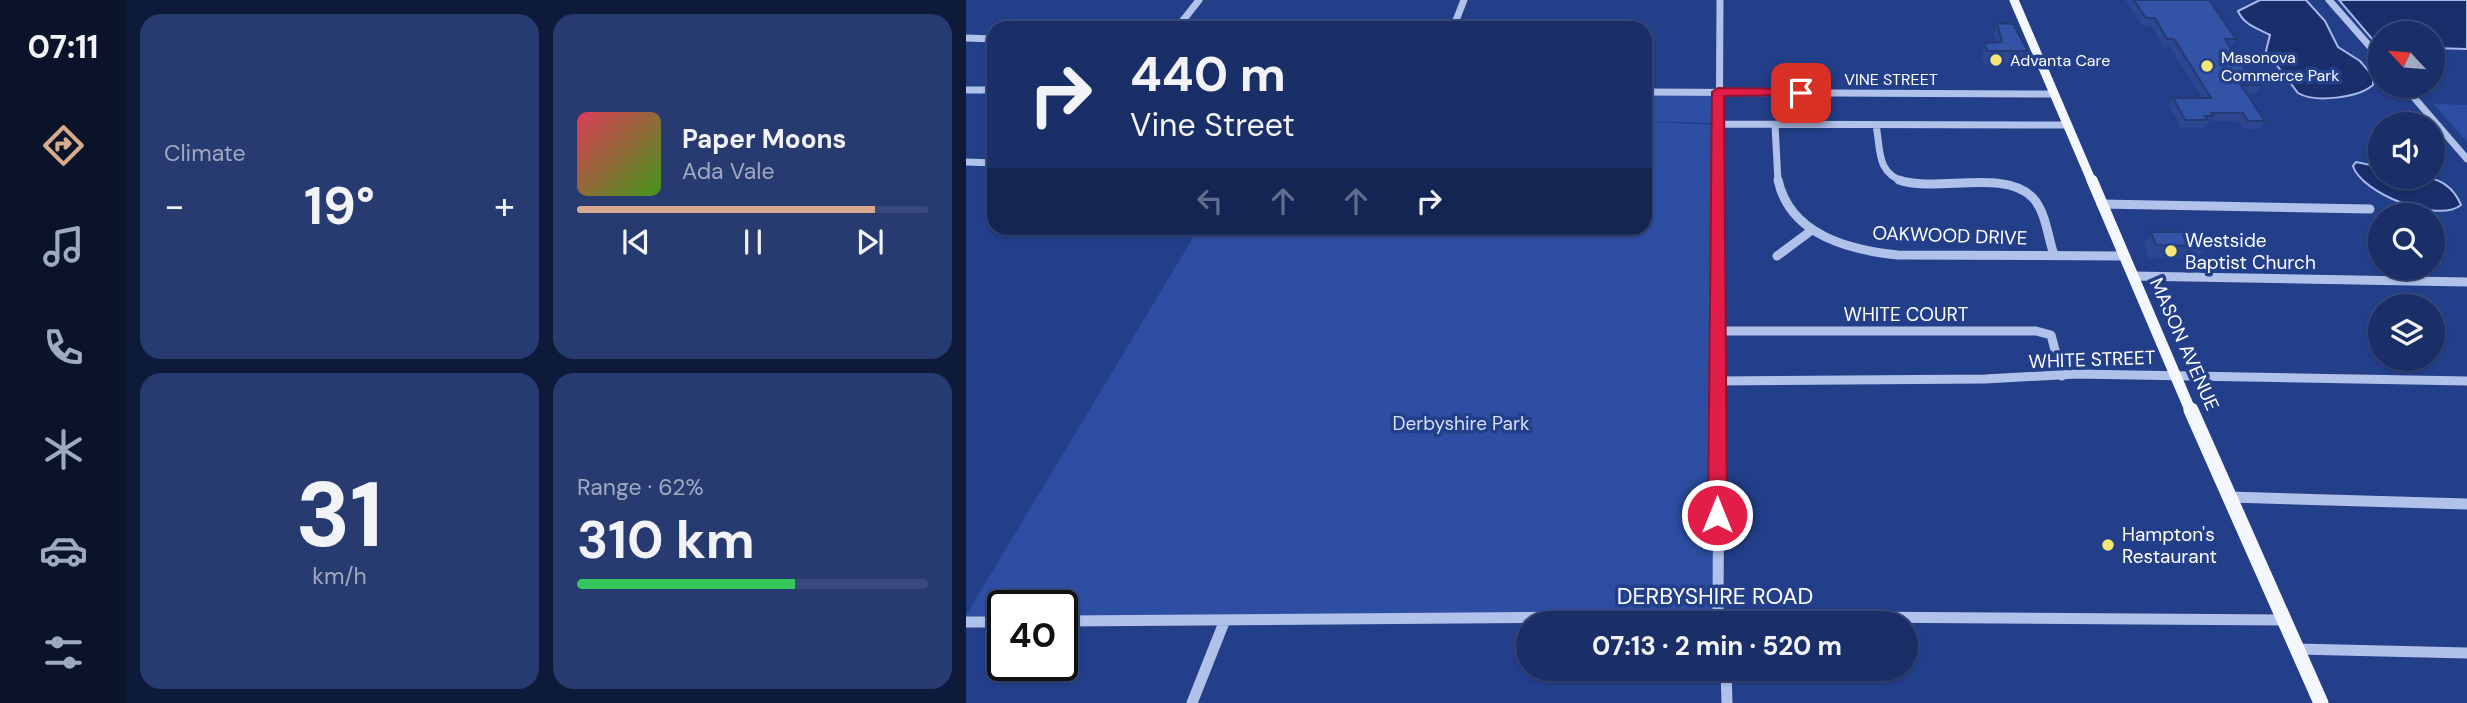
<!DOCTYPE html>
<meta charset="utf-8">
<style>
:root{--surface:#1a2f68;--page:#273b71;--text:#f1f3f6;--muted:#9fa9c0;--line:#384a7c;--accent:#d6ab8b}
body{margin:0;font-family:"DM Sans",sans-serif;background:var(--page);color:var(--text);height:100vh;display:flex;flex-direction:column;font-size:26px;white-space:nowrap}
*{box-sizing:border-box;margin:0}
p{font-size:23px;color:var(--muted)}
.icon{flex:none;width:38px;height:38px;fill:none;stroke:currentColor;stroke-width:2;stroke-linecap:round;stroke-linejoin:round}
.map{position:relative;flex:1;overflow:hidden}
.details{display:flex;flex-direction:column;gap:14px;padding:14px;background:#0e1a39;width:840px}
.details>*{flex:none}
.banner{position:absolute;left:21px;top:21px;width:665px;height:214px;border-radius:21px;box-shadow:0 2px 5px #0004,0 0 0 2px var(--line);background:#1a2f68;color:var(--text);overflow:hidden}
.needle{width:46px;rotate:296deg}
.buttons{position:absolute;left:1402px;top:21px;display:grid;gap:14px}
.buttons a{display:grid;place-items:center;width:77px;height:77px;border-radius:50%;background:var(--surface);box-shadow:0 2px 5px #0004,0 0 0 2px var(--line);font-size:35px}
.speed{position:absolute;left:21px;top:590px;display:flex;gap:14px;font-size:35px;font-weight:700;text-align:center}
.speed>*{display:grid;place-content:center;width:91px;height:91px;border-radius:50%;background:var(--surface);box-shadow:0 2px 5px #0004,0 0 0 2px var(--line);line-height:1}
.speed .limit{border:4px solid #111;border-radius:10px;background:#fff;color:#111}
.pin{position:absolute;display:grid;place-items:center;width:60px;height:60px;color:#fff;margin:-30px;border-radius:14px;box-shadow:0 4px 10px #0006}
.me{position:absolute;width:77px;margin:-38px;rotate:0deg;stroke-linejoin:round;filter:drop-shadow(0 0 5px #0008)}
.turn{display:flex;align-items:center;gap:24px;height:147px;padding:0 28px;font-size:32px}
.turn .icon{width:91px;height:91px;stroke-width:2.5}
.turn b{display:block;font-size:49px;line-height:60px}
.lanes{display:flex;align-items:center;height:66px;padding:0 28px;background:#0003;justify-content:center;gap:35px;direction:ltr}
.lanes .off{opacity:.35}
.big{font-size:52px;font-weight:700;line-height:1.1}
.details .widget{flex:1;display:flex;flex-direction:column;justify-content:center;gap:10px;min-width:0;padding:0 24px;border-radius:21px;background:var(--page)}
.details .dial{align-items:center;gap:0}
.dial b{font-size:91px;line-height:1}
.song{display:flex;align-items:center;gap:21px}
.cover{width:84px;height:84px;border-radius:10px;background:linear-gradient(135deg,hsl(350 70% 55%),hsl(100 70% 35%))}
.played{height:7px;border-radius:4px;background:linear-gradient(90deg,var(--accent) 85%,var(--line) 85%)}
.keys{display:flex;justify-content:space-around;direction:ltr}
.heat{display:flex;justify-content:space-between;align-items:center;font-size:38px;direction:ltr}
.charge{height:10px;border-radius:5px;background:linear-gradient(90deg,#34c759 62%,var(--line) 0)}
.details .tiles{flex:1;display:grid;gap:14px;grid-template-columns:repeat(2,1fr)}
.trip{position:absolute;left:550px;top:611px;width:402px;height:70px;border-radius:35px;background:var(--surface);box-shadow:0 2px 5px #0004,0 0 0 2px var(--line);font-weight:700;line-height:70px;text-align:center}
main{display:flex;flex:1;min-height:0}
.tabs{display:flex;flex-direction:column;width:126px;justify-content:space-around;align-items:center;background:#0a132a;color:var(--muted)}
.tabs .icon{width:49px;height:49px}
.tabs .current{color:var(--accent)}
.tabs b{font-size:32px;color:var(--text)}
.map>svg:first-child{display:block}
.green{fill:#2d4ea2}
.water{fill:#192e6a;stroke:#a5b9eb;stroke-width:2}
.lines{fill:none;stroke-linecap:round;stroke-linejoin:round}
.minor-far2{stroke:#b0c1ea;stroke-width:7}
.minor-far1{stroke:#b0c1ea;stroke-width:9}
.minor{stroke:#b0c1ea;stroke-width:11}
.major-far2{stroke:#f4f7fe;stroke-width:9}
.major-far1{stroke:#f4f7fe;stroke-width:11}
.major{stroke:#f4f7fe;stroke-width:15}
.wall{fill:#2c4790}
.building{fill:#3353a7;stroke:#243a75;stroke-width:2}
.route{fill:#e11d48;stroke:#92132f;stroke-width:2}
.poi-dot{fill:#f5e674;stroke:#233f8a;stroke-width:2.5}
.labels{text-anchor:middle;stroke-width:7;stroke-linejoin:round;paint-order:stroke}
.far-poi-label{font-size:16px;fill:#fff;stroke:#233f8a;text-anchor:start}
.far-street-label{font-size:16px;fill:#fff;stroke:#233f8a}
.street-label{font-size:19px;fill:#fff;stroke:#233f8a}
.poi-label{font-size:19px;fill:#fff;stroke:#233f8a;text-anchor:start}
.park-label{font-size:19px;fill:#d5dff8;stroke:#233f8a}
.near-street-label{font-size:23px;fill:#fff;stroke:#233f8a}
</style>
<main>
<nav class="tabs">
<b>07:11</b>
<svg class="icon current" aria-label="directions" viewBox="0 0 24 24"><path d="M12 3l9 9-9 9-9-9zM9 14v-3h6M13 9l2 2-2 2"/></svg>
<svg class="icon" aria-label="music" viewBox="0 0 24 24"><path d="M9 18V5l10-2v13"/><circle cx="6" cy="18" r="3"/><circle cx="16" cy="16" r="3"/></svg>
<svg class="icon" aria-label="phone" viewBox="0 0 24 24"><path d="M5 4h4l2 5-3 2q2 4 5 5l2-3 5 2v4C11 20 4 13 5 4z"/></svg>
<svg class="icon" aria-label="climate" viewBox="0 0 24 24"><path d="M12 3v18M4 7l16 10M4 17L20 7"/></svg>
<svg class="icon" aria-label="car" viewBox="0 0 24 24"><path d="M5 17H2v-5l4-1 3-4h7l3 4 3 1v5h-3M9 17h6M6 11h13"/><circle cx="7" cy="17" r="2"/><circle cx="17" cy="17" r="2"/></svg>
<svg class="icon" aria-label="filters" viewBox="0 0 24 24"><path d="M4 7h16M4 17h16"/><circle cx="9" cy="7" r="2"/><circle cx="15" cy="17" r="2"/></svg>
</nav>
<section class="details">
<div class="tiles">
<div class="widget"><p>Climate</p>
<div class="heat"><a>−</a><b class="big">19°</b><a>+</a></div>
</div>
<div class="widget">
<div class="song"><i class="cover"></i><div><b>Paper Moons</b><p>Ada Vale</p></div></div>
<div class="played"></div>
<div class="keys"><svg class="icon" aria-label="previous" viewBox="0 0 24 24"><path d="M18 5L8 12l10 7zM5 5v14"/></svg><svg class="icon" aria-label="pause" viewBox="0 0 24 24"><path d="M8 5v14M16 5v14"/></svg><svg class="icon" aria-label="next" viewBox="0 0 24 24"><path d="M6 5l10 7-10 7zM19 5v14"/></svg></div>
</div>
<div class="widget dial"><b>31</b><p>km/h</p></div>
<div class="widget"><p>Range · 62%</p><b class="big">310 km</b><div class="charge"></div></div>
</div>
</section>
<div class="map">
<svg width="1501" height="703" viewBox="0 0 1501 703">
<rect width="100%" height="100%" fill="#233f8a"/>
<!-- green -->
<path class="green" d="M679,94L748,95V123L679,121Z
M1468,104L1501,105V142Z
M679,122L752,125V616L96,621V606H37V622H0V615L233,228H679Z"/>
<!-- water -->
<path class="water" d="M1294,0H1340L1359,21L1372,47L1394,61L1407,76V85C1392,98 1349,103 1332,93L1300,51L1304,35C1291,28 1278,25 1272,11Z
M1373,0H1501V49L1467,48L1466,33H1414L1413,47Z
M1390,162L1414,167V177C1446,177 1480,169 1495,205C1472,224 1395,193 1387,166Z"/>
<g class="lines">
<!-- minor-far2 -->
<path class="minor-far2" d="M1363,0L1414,58
M211,28L233,0
M487,28L498,0
M0,38L28,39
M1438,86L1501,159
M0,90H28
M679,92L1088,94
M752,124L1101,125
M809,125L812,182
M910,125C915,151 910,172 938,182
M0,162L28,163
M753,182L754,0"/>
<!-- minor-far1 -->
<path class="minor-far1" d="M812,180C824,235 883,250 932,255L1158,256
M933,180C970,193 1039,168 1067,198C1080,212 1082,238 1088,255
M1135,204L1404,209
M811,256L846,230
M1167,276L1501,282
M752,331H1070L1085,335L1096,376
M751,381L1019,379L1111,374L1501,381
M753,412V180"/>
<!-- minor -->
<path class="minor" d="M753,410L752,616L755,623
M1263,497L1501,504
M96,621L752,616L1319,620
M0,622H37
M1331,649L1501,653
M760,668L761,703
M226,703L259,620"/>
<!-- major-far2 -->
<path class="major-far2" d="M1048,0L1126,182"/>
<!-- major-far1 -->
<path class="major-far1" d="M1126,180L1225,412"/>
<!-- major -->
<path class="major" d="M1225,410L1355,703"/>
</g>
<!-- wall -->
<path class="wall" d="M1159,0H1243L1270,39L1266,47H1264L1282,73L1296,85L1291,93H1280L1299,121L1294,129H1278L1272,121H1244L1243,124H1240L1237,129L1215,128L1203,106L1207,98H1236L1204,47H1198L1185,26H1177Z
M1031,23L1062,51L1058,63L1018,64L1015,55L1019,43L1029,42L1028,35Z
M1185,232L1241,246L1233,259L1183,258L1178,244Z"/>
<!-- building -->
<path class="building" d="M1168,0H1243L1270,39H1259L1282,73H1288L1296,85H1275L1299,121H1282L1277,113H1245L1247,116H1239L1242,120H1219L1207,98H1245L1208,39H1201L1189,18H1180Z
M1031,23L1047,24L1062,51H1021L1019,43L1036,42Z
M1185,232H1234L1241,246L1190,245Z"/>
<!-- route -->
<path class="route" d="M835,89L841,93L839,95L758,96L761,515L758,521L751,523L745,521L742,515L746,92L752,88Z"/>
<!-- markers -->
<g class="poi-dot">
<circle cx="1030" cy="60" r="7"/>
<circle cx="1241" cy="66" r="7"/>
<circle cx="1205" cy="251" r="7"/>
<circle cx="1142" cy="545" r="7"/>
</g>
<g class="labels">
<!-- far-poi labels -->
<g class="far-poi-label">
<text x="1255" y="63">Masonova<tspan x="1255" dy="18">Commerce Park</tspan></text>
<text x="1044" y="66">Advanta Care</text>
</g>
<!-- far-street labels -->
<g class="far-street-label">
<text x="925" y="85">VINE STREET</text>
</g>
<!-- street labels -->
<g class="street-label">
<text transform="translate(984 235) rotate(2)" y="7">OAKWOOD DRIVE</text>
<text x="940" y="321">WHITE COURT</text>
<text transform="translate(1219 344) rotate(66)" y="7">MASON AVENUE</text>
<text transform="translate(1126 359) rotate(-2)" y="7">WHITE STREET</text>
</g>
<!-- poi labels -->
<g class="poi-label">
<text x="1219" y="247">Westside<tspan x="1219" dy="22">Baptist Church</tspan></text>
<text x="1156" y="541">Hampton's<tspan x="1156" dy="22">Restaurant</tspan></text>
</g>
<!-- park labels -->
<g class="park-label">
<text x="495" y="430">Derbyshire Park</text>
</g>
<!-- near-street labels -->
<g class="near-street-label">
<text x="749" y="604">DERBYSHIRE ROAD</text>
</g>
</g>
</svg>
<div class="buttons">
<a><svg class="needle" viewBox="-14 -14 28 28"><path d="M0-13l5 13h-10z" fill="#e53935"/><path d="M0 13l5-13h-10z" fill="#9fa9c0"/></svg></a>
<a><svg class="icon" aria-label="sound" viewBox="0 0 24 24"><path d="M4 9h4l5-4v14l-5-4H4zM17 9q2 3 0 6"/></svg></a>
<a><svg class="icon" aria-label="search" viewBox="0 0 24 24"><circle cx="10" cy="10" r="6"/><path d="M15 15l6 6"/></svg></a>
<a><svg class="icon" aria-label="layers" viewBox="0 0 24 24"><path d="M12 4l9 5-9 5-9-5zM3 14l9 5 9-5"/></svg></a>
</div>
<div class="speed"><div class="limit">40</div></div>
<div class="pin" style="left:835px;top:93px;background:#d93025"><svg class="icon" aria-label="arrive" viewBox="0 0 24 24"><path d="M6 21V4h12l-3 4 3 4H6"/></svg></div>
<svg class="me" style="left:751px;top:515px" viewBox="-20 -20 40 40"><circle r="17" fill="#e11d48" stroke="#fff" stroke-width="3"/><path d="M0-11L8 9 0 5-8 9z" fill="#fff"/></svg>
<div class="trip">07:13 · 2 min · 520 m</div>
<div class="banner">
<div class="turn"><svg class="icon" aria-label="right" viewBox="0 0 24 24"><path d="M7 20v-9h11M14 6l5 5-5 5"/></svg><div><b>440 m</b>Vine Street</div></div>
<div class="lanes"><svg class="icon off" aria-label="left" viewBox="0 0 24 24"><path d="M17 20v-9H6M10 6l-5 5 5 5"/></svg><svg class="icon off" aria-label="ahead" viewBox="0 0 24 24"><path d="M12 20V5M6 11l6-6 6 6"/></svg><svg class="icon off" aria-label="ahead" viewBox="0 0 24 24"><path d="M12 20V5M6 11l6-6 6 6"/></svg><svg class="icon" aria-label="right" viewBox="0 0 24 24"><path d="M7 20v-9h11M14 6l5 5-5 5"/></svg></div>
</div>
</div>
</main>
